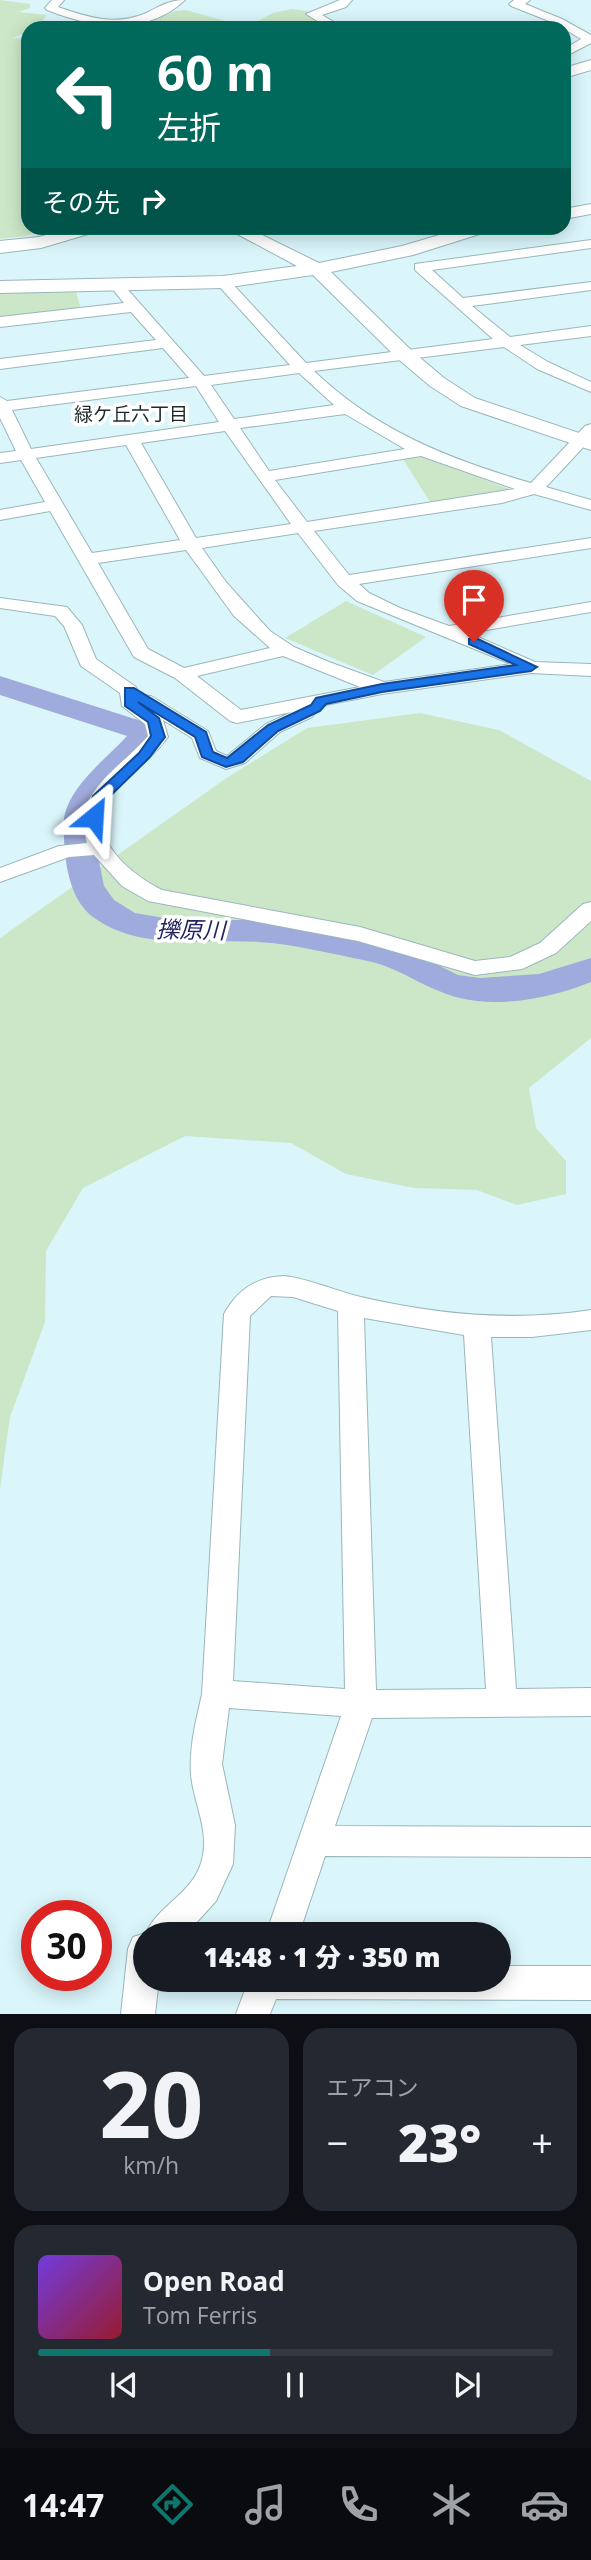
<!DOCTYPE html>
<html lang="ja">
<meta charset="utf-8">
<style>
:root{--surface:#171b24;--page:#242831;--text:#f1f3f6;--muted:#9ea1a6;--line:#363941;--accent:#0f766e}
body{margin:0;font-family:"Open Sans","Noto Sans JP",sans-serif;background:var(--page);color:var(--text);height:100vh;display:flex;flex-direction:column;font-size:26px;white-space:nowrap}
*{box-sizing:border-box;margin:0}
p{font-size:23px;color:var(--muted)}
.icon{flex:none;width:38px;height:38px;fill:none;stroke:currentColor;stroke-width:2;stroke-linecap:round;stroke-linejoin:round}
.map{position:relative;height:2014px;overflow:hidden}
.panel{display:flex;flex-direction:column;gap:14px;padding:14px;background:#0d0f14;flex:1}
.panel>*{flex:none}
.guide{position:absolute;left:21px;top:21px;width:550px;height:214px;border-radius:21px;box-shadow:0 4px 18px #0003;background:#00695c;color:#fff;overflow:hidden}
.speed{position:absolute;left:21px;top:1900px;display:flex;gap:14px;font-size:35px;font-weight:700;text-align:center}
.speed>*{display:grid;place-content:center;width:91px;height:91px;border-radius:50%;background:var(--surface);box-shadow:0 4px 18px #0003;line-height:1}
.speed .limit{border:10px solid #d22;background:#fff;color:#111}
.pin{position:absolute;display:grid;place-items:center;width:60px;height:60px;color:#fff;margin:-72px -30px;border-radius:50% 50% 50% 0;rotate:-45deg;box-shadow:0 0 7px #0007}
.pin .icon{rotate:45deg}
.me{position:absolute;width:77px;margin:-38px;rotate:27deg;stroke-linejoin:round;filter:drop-shadow(0 0 5px #0008)}
.turn{display:flex;align-items:center;gap:24px;height:147px;padding:0 21px;font-size:32px}
.turn .icon{width:91px;height:91px;stroke-width:2.5}
.turn b{display:block;font-size:49px;line-height:60px}
.then{display:flex;align-items:center;height:66px;padding:0 21px;background:#0003;gap:14px;font-size:26px}
.big{font-size:52px;font-weight:800;line-height:1.1}
.panel .card{flex:1;display:flex;flex-direction:column;justify-content:center;gap:10px;min-width:0;padding:0 24px;border-radius:21px;background:var(--page)}
.panel .dial{align-items:center;gap:0}
.dial b{font-size:91px;line-height:1}
.song{display:flex;align-items:center;gap:21px}
.cover{width:84px;height:84px;border-radius:10px;background:linear-gradient(135deg,hsl(260 70% 55%),hsl(350 70% 35%))}
.played{height:7px;border-radius:4px;background:linear-gradient(90deg,var(--accent) 45%,var(--line) 45%)}
.keys{display:flex;justify-content:space-around;direction:ltr}
.heat{display:flex;justify-content:space-between;align-items:center;font-size:38px;direction:ltr}
.panel .tiles{flex:1;display:grid;gap:14px;grid-template-columns:1fr 1fr}
.card:last-child{grid-column:span 2}
.trip{position:absolute;left:133px;top:1922px;width:378px;height:70px;border-radius:35px;background:var(--surface);box-shadow:0 4px 18px #0003;font-weight:800;line-height:70px;text-align:center}
.dock{display:flex;height:112px;justify-content:space-around;align-items:center;background:#090b0e;color:var(--muted)}
.dock .icon{width:49px;height:49px}
.dock .on{color:var(--accent)}
.dock b{font-size:32px;color:var(--text)}
.map>svg:first-child{display:block}
.green{fill:#cbe7c8}
.lines{fill:none;stroke-linecap:round;stroke-linejoin:round}
.river{fill:#a0abdd;fill-rule:evenodd}
.minor-casing{stroke:#9bb6bb;stroke-width:2}
.tertiary-casing{stroke:#9bb6bb;stroke-width:2}
.minor{fill:#fff;fill-rule:evenodd}
.tertiary{fill:#fff;fill-rule:evenodd}
.route{fill:#1a73e8;stroke:#114b97;stroke-width:2}
.labels{text-anchor:middle;stroke-width:7;stroke-linejoin:round;paint-order:stroke}
.far-neighbourhood-label{font-size:19px;fill:#1e292b;stroke:#fff}
.water-label{font-size:23px;font-style:italic;fill:#1f235e;stroke:#fff}
</style>
<div class="map">
<svg width="591" height="2014" viewBox="0 0 591 2014">
<rect width="100%" height="100%" fill="#daf6fb"/>
<!-- green -->
<path class="green" d="M0,0L30,4V8L19,12L47,15L36,28H28V31L11,39H1L28,38V228H51L26,236L0,239Z
M292,9L307,11L310,17L333,28H245L273,13Z
M186,10L236,24L242,28H135L175,11Z
M0,291H76L81,310L0,320Z
M427,457L512,490L430,502L403,459Z
M346,601L426,637L373,675L285,638Z
M420,713L499,730L591,781V1038L529,1088L536,1128L566,1161V1194L517,1205L477,1190L414,1188L346,1174L291,1143L185,1136L83,1188L46,1251L45,1322L10,1417L0,1489V938L225,779L307,728Z"/>
<g class="lines">
<!-- river -->
<path class="river" d="M0,676L157,726L161,732L107,794L96,814L98,856L104,886L114,900L135,913L176,920H258L365,938L408,950L458,975L480,978L539,974L591,958V982C556,996 515,1005 477,1001C431,996 406,969 368,961C332,954 294,944 258,942C204,938 140,952 93,917C66,897 63,850 64,819C69,786 106,759 127,736L0,695Z"/>
<!-- minor casing -->
<g class="minor-casing">
<path id="minor" d="M52,0H64L58,7C87,17 114,26 144,14C159,7 168,0 185,0C145,37 93,28 47,10L45,8Z
M340,0H352L346,7L322,15L344,28H329L306,14Z
M514,0H530L525,4L562,19L591,35V43L564,57V49L581,39L554,23L511,6L509,4Z
M470,228H485L478,232Z
M591,240V248L432,270L463,298L591,282V290L472,306L510,337L591,326V336L520,345L548,362L591,382V392L537,369L504,347L314,371C375,430 451,460 531,483L585,426L591,424V439L546,487L591,500V510L534,494L502,503L314,531L349,575L591,538V548L359,584L369,593L400,608L449,626L591,602V612L469,633L535,662L591,664V676L531,673L382,694L310,708L315,713L312,717L280,732L245,763L226,769L200,758L192,738L163,720L168,737C152,760 126,774 110,797C83,836 130,874 162,890L360,927L475,961L510,957L540,943L583,904L591,902V921L556,953L522,969L475,975L358,941L148,901L122,886L94,855L69,857L0,882V868L59,846L87,843C70,793 120,769 148,736L145,724L122,706L120,693L81,666L64,626L55,616L0,608V598L67,607L82,625L96,659L136,687L139,695L151,696L208,731L216,751L227,756L266,724L292,712L237,723L230,721L175,678L134,657L50,511L0,520V510L45,502L21,460L0,463V453L16,451L0,418V397L7,401L189,378L163,348L0,369V359L156,340L131,312L0,327V317L124,303L110,286L117,282L122,283L204,376L290,365L218,285V279H228L306,363L493,339L415,270V264ZM299,373L334,405L234,419L211,385ZM196,386L219,422L31,449L12,410ZM345,414L405,449L269,471L240,428ZM225,431L291,524L196,538L141,443ZM126,445L180,540L92,553L36,458ZM421,456L515,489L307,522L275,480ZM298,533L338,585L357,601L511,664L384,682L329,662L294,647L270,631L226,582L202,548ZM186,550L234,616L270,648L184,668L148,649L98,563ZM283,656L360,687L241,710L197,676Z
M284,1276C311,1279 335,1291 361,1297C438,1315 513,1322 591,1310V1330L532,1337H491L516,1689L591,1688V1716L372,1718L335,1826L591,1827V1857L325,1856L299,1934H266L341,1716L229,1708L222,1764L235,1825L233,1864L216,1901L186,1934H145V1979H159L155,2014H121L128,1949L133,1937L146,1933C157,1907 190,1894 200,1866C212,1834 194,1806 191,1775C189,1747 196,1721 202,1694L224,1314C237,1290 256,1277 284,1276ZM271,1296L293,1297L338,1311L345,1689L233,1681L250,1316ZM364,1318L464,1335L486,1689L376,1690Z
M499,1966H591V2000L276,1999L270,2014H236L249,1979H499Z"/>
</g>
<!-- tertiary casing -->
<g class="tertiary-casing">
<path id="tertiary" d="M591,60V70L564,78V68Z
M591,204V214L564,219V209Z
M71,228H98L95,232L41,248L0,253V241L39,237Z
M226,228H248L319,263L402,246L463,228H489L486,232L413,255L331,272L411,350L444,378L475,398L591,437V450L461,406L430,386L397,358L313,275L223,288L0,293V281L223,276L297,266Z"/>
</g>
<!-- minor -->
<use href="#minor" class="minor"/>
<!-- tertiary -->
<use href="#tertiary" class="tertiary"/>
</g>
<!-- route -->
<path class="route" d="M469,639H478L537,667L531,671L382,692L326,704L320,711L278,731L243,762L226,767L202,757L195,737L138,702L159,718L165,737L149,758L105,801L99,821H89L87,817L93,796L139,753L151,736L148,722L125,706V688H134L206,732L213,752L227,758L268,725L311,705L316,698L382,684L516,665L469,644Z"/>
<g class="labels">
<!-- far-neighbourhood labels -->
<g class="far-neighbourhood-label">
<text x="131" y="421">緑ケ丘六丁目</text>
</g>
<!-- water labels -->
<g class="water-label">
<text transform="translate(191 930) rotate(1)" y="8">擽原川</text>
</g>
</g>
</svg>
<div class="speed"><div class="limit">30</div></div>
<div class="pin" style="left:474px;top:642px;background:#d93025"><svg class="icon" aria-label="arrive" viewBox="0 0 24 24"><path d="M6 21V4h12l-3 4 3 4H6"/></svg></div>
<svg class="me" style="left:94px;top:817px" viewBox="-20 -20 40 40"><path d="M0-17L14 15 0 8-14 15z" fill="#1a73e8" stroke="#fff" stroke-width="4"/></svg>
<div class="trip">14:48 · 1 分 · 350 m</div>
<div class="guide">
<div class="turn"><svg class="icon" aria-label="left" viewBox="0 0 24 24"><path d="M17 20v-9H6M10 6l-5 5 5 5"/></svg><div><b>60 m</b>左折</div></div>
<div class="then">その先<svg class="icon" aria-label="right" viewBox="0 0 24 24"><path d="M7 20v-9h11M14 6l5 5-5 5"/></svg></div>
</div>
</div>
<section class="panel">
<div class="tiles">
<div class="card dial"><b>20</b><p>km/h</p></div>
<div class="card"><p>エアコン</p>
<div class="heat"><a>−</a><b class="big">23°</b><a>+</a></div>
</div>
<div class="card">
<div class="song"><i class="cover"></i><div><b>Open Road</b><p>Tom Ferris</p></div></div>
<div class="played"></div>
<div class="keys"><svg class="icon" aria-label="previous" viewBox="0 0 24 24"><path d="M18 5L8 12l10 7zM5 5v14"/></svg><svg class="icon" aria-label="pause" viewBox="0 0 24 24"><path d="M8 5v14M16 5v14"/></svg><svg class="icon" aria-label="next" viewBox="0 0 24 24"><path d="M6 5l10 7-10 7zM19 5v14"/></svg></div>
</div>
</div>
</section>
<nav class="dock">
<b>14:47</b>
<svg class="icon on" aria-label="directions" viewBox="0 0 24 24"><path d="M12 3l9 9-9 9-9-9zM9 14v-3h6M13 9l2 2-2 2"/></svg>
<svg class="icon" aria-label="music" viewBox="0 0 24 24"><path d="M9 18V5l10-2v13"/><circle cx="6" cy="18" r="3"/><circle cx="16" cy="16" r="3"/></svg>
<svg class="icon" aria-label="phone" viewBox="0 0 24 24"><path d="M5 4h4l2 5-3 2q2 4 5 5l2-3 5 2v4C11 20 4 13 5 4z"/></svg>
<svg class="icon" aria-label="climate" viewBox="0 0 24 24"><path d="M12 3v18M4 7l16 10M4 17L20 7"/></svg>
<svg class="icon" aria-label="car" viewBox="0 0 24 24"><path d="M5 17H2v-5l4-1 3-4h7l3 4 3 1v5h-3M9 17h6M6 11h13"/><circle cx="7" cy="17" r="2"/><circle cx="17" cy="17" r="2"/></svg>
</nav>
